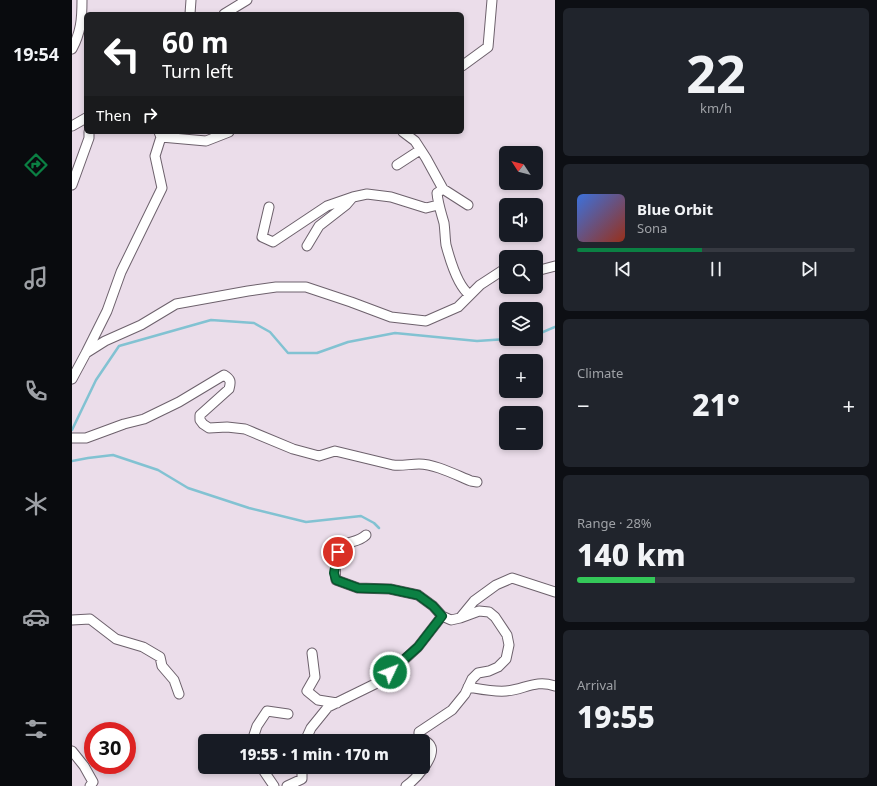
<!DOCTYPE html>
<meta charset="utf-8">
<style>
:root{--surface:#171b24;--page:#20242c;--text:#f1f3f6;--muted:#9ea1a6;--line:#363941;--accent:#0b8043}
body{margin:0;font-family:"Noto Sans",sans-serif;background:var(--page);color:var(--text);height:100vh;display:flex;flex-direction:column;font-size:15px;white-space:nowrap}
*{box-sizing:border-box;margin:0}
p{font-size:13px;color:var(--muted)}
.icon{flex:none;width:22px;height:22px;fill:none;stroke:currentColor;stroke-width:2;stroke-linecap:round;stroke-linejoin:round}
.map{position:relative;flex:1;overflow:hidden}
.details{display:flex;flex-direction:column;gap:8px;padding:8px;background:#0d0f14;width:322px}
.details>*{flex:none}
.top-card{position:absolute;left:12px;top:12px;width:380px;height:122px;border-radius:6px;box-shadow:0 2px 6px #0003;background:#202124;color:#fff;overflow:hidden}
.needle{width:26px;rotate:306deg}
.fabs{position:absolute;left:427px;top:146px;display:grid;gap:8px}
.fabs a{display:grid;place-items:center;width:44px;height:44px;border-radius:6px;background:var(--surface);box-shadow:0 2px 6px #0003;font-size:20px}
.speed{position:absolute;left:12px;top:722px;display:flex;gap:8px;font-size:20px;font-weight:700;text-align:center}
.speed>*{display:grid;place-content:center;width:52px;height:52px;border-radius:50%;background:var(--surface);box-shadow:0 2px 6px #0003;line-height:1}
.speed .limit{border:6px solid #d22;background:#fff;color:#111}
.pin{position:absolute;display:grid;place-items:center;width:34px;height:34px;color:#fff;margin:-17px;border:2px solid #fff;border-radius:50%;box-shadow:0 1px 4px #0007}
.me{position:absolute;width:44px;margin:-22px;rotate:47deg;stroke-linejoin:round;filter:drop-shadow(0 0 3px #0008)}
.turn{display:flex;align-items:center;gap:14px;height:84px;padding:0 12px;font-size:18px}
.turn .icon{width:52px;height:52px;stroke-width:2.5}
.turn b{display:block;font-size:28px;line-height:34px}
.then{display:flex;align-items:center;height:38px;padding:0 12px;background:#0003;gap:8px;font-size:15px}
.big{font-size:30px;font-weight:800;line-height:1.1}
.details .tile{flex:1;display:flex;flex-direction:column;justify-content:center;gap:6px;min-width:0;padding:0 14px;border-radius:6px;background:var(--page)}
.details .dial{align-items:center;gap:0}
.dial b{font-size:52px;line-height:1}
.song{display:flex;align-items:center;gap:12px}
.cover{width:48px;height:48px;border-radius:6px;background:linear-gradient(135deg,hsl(220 70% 55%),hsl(10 70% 35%))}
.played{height:4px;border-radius:2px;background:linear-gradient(90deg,var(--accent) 45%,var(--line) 45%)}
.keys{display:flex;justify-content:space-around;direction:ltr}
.heat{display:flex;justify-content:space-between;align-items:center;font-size:22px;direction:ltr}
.charge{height:6px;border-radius:3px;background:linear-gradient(90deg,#34c759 28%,var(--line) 0)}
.trip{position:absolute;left:126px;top:734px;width:232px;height:40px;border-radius:6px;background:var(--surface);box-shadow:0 2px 6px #0003;font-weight:800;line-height:40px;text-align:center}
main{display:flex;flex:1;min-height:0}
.dock{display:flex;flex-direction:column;width:72px;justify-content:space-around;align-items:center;background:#090b0e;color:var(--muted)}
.dock .icon{width:28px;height:28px}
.dock .active{color:var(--accent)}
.dock b{font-size:18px;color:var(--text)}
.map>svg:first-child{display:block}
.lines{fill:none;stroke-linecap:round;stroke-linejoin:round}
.stream{stroke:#82c2d2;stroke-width:2.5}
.street-casing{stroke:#6d616c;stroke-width:11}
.street{stroke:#fff;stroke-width:9}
.route-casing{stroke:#07532c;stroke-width:10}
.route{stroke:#0b8043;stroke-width:7}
</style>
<main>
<nav class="dock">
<b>19:54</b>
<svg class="icon active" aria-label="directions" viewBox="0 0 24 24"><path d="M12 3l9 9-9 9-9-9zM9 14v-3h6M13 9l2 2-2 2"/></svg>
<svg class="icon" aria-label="music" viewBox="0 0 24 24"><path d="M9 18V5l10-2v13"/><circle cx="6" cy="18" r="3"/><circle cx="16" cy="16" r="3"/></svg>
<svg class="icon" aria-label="phone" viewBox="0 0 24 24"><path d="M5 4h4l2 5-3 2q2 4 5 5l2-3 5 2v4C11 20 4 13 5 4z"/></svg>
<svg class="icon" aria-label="climate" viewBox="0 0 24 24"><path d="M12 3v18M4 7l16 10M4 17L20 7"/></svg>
<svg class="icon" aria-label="car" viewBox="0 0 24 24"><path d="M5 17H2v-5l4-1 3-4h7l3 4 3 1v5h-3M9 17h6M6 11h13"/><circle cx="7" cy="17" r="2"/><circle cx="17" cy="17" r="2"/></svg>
<svg class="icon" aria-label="filters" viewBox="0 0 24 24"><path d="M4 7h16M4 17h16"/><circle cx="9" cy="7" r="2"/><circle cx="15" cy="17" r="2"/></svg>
</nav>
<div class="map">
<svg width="483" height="786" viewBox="0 0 483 786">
<rect width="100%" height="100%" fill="#ebddea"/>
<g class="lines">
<!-- stream -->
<path class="stream" d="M464,335L483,327
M0,430L24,380L47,346L139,320L182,323L198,332L216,353H245L276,342L323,333L405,341L435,339
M0,461L16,458L41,455L86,470L116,488L177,508L234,522L289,516L302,523L307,528"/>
<!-- street casing -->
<g class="street-casing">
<path id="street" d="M118,14L119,0
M152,14L175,0
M0,49C9,32 10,19 10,0
M390,66L416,47L420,0
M0,126L14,118
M331,132L343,141L354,158L371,189L396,205
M89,137L134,141L157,132
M325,165L348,150
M0,185L17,138V132
M371,189L365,193C366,204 369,212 372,223C373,230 373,238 374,245C378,260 386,287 398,295
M197,207L190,237L201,242L255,206L281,197L295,194L319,197L354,208L366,205
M235,246L247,226L274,205L280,198
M464,271L483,266
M14,353L33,341L69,325L104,304L176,291L204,287H234L279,302L319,317L354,321L386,307L408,285L431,270H434
M0,379L14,353L35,311L49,272L90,188L83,156L89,137L87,132
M0,438H14L52,424L72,419L107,402L152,375C159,379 159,382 157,389L128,415V420L131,424L137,428L155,427L173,429L221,449L247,456L263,451L321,465C330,466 338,464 347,464C363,464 384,475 399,481L405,482
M294,535C288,541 281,541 273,544C265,549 262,571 264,580L286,588L318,589L346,595L361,606L370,616L379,620L388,618L407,611L417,612L423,617L435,635L437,645L434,659L426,667L417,671L406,673L400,679L393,694L380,710L347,732V737C351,741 357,741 359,747C363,758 343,780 334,786
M388,618L402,601L424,585L440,578L483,592
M0,620L18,619L44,639L71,647L88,657L90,666L102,680L107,694
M240,653L243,677L235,691L246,700L265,703
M396,687C408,689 421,692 434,691C451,690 464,679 483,686
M180,741L185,726L195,711L216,714
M233,741L239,728L256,707L309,681L346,647L370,616
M0,751L12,766L21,782L18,786
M189,767L202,786
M215,786L230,779V767"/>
</g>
<!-- street -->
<use href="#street" class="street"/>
</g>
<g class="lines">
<!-- route casing -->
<g class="route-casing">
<path id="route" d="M266,552L262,573L264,580L286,588L318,589L346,595L361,606L370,616L346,647L318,672"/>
</g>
<!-- route -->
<use href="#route" class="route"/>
</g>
</svg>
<div class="fabs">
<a><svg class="needle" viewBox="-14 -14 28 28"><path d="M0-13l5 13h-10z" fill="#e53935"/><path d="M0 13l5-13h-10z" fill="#9ea1a6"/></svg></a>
<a><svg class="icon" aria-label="sound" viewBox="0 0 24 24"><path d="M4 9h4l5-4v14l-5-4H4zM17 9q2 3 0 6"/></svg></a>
<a><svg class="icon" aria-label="search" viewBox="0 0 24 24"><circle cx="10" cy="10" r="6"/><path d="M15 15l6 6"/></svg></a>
<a><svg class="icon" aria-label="layers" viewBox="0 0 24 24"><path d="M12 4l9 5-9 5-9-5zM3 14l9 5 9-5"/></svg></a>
<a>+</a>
<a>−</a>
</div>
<div class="speed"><div class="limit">30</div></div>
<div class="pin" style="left:266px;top:552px;background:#d93025"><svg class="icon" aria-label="arrive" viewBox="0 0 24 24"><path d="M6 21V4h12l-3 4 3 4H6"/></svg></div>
<svg class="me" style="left:318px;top:672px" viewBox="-20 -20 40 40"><circle r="17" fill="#0b8043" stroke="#fff" stroke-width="3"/><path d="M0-11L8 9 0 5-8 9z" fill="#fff"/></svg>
<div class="trip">19:55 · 1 min · 170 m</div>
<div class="top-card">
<div class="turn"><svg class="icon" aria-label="left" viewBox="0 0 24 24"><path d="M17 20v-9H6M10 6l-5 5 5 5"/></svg><div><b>60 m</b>Turn left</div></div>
<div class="then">Then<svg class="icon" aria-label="right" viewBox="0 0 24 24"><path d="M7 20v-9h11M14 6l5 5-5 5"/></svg></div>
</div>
</div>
<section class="details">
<div class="tile dial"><b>22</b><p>km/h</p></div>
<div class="tile">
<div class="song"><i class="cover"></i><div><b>Blue Orbit</b><p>Sona</p></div></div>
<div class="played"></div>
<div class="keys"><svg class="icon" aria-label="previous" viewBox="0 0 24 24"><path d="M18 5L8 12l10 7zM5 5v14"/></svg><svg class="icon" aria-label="pause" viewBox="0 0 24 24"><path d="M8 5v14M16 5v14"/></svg><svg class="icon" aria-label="next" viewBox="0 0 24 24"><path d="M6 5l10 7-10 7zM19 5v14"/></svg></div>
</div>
<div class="tile"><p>Climate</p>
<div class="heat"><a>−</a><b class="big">21°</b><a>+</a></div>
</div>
<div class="tile"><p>Range · 28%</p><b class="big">140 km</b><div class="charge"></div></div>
<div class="tile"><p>Arrival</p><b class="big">19:55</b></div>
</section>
</main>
